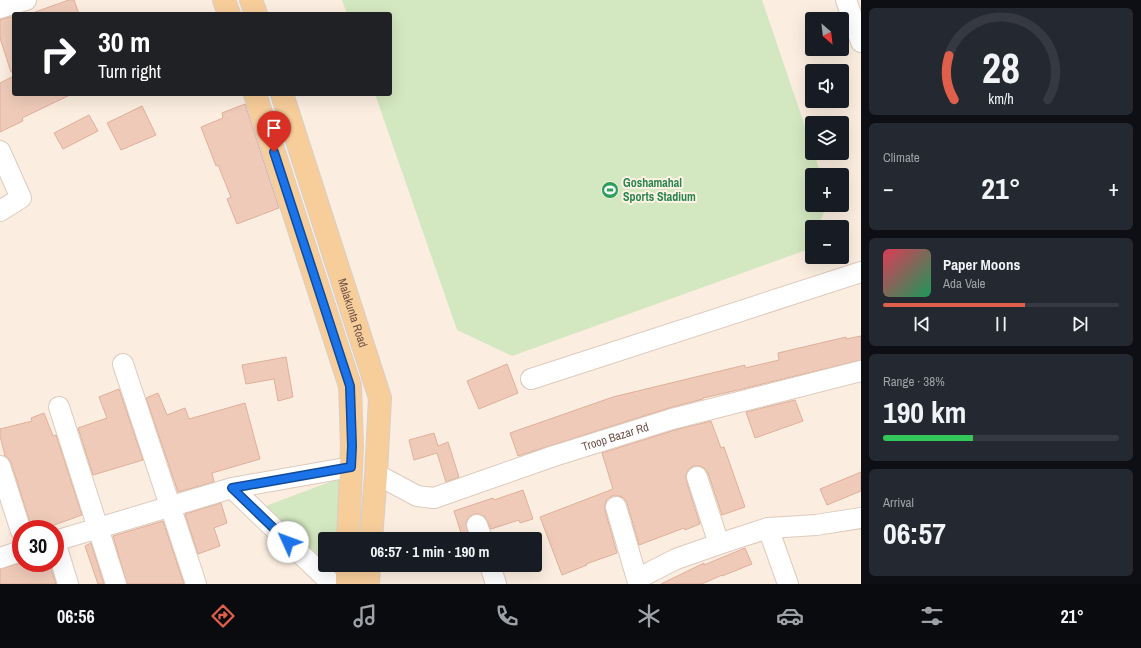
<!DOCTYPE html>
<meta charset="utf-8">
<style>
:root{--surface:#171b24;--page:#242831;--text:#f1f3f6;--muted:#9ea1a6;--line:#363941;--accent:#e05f4a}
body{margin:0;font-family:"Archivo Narrow",sans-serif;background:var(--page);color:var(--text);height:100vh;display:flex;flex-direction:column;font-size:15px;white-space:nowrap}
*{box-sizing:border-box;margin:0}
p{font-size:13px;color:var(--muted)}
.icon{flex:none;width:22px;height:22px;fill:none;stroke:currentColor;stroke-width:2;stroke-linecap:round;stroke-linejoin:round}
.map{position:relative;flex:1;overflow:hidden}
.details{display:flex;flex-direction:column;gap:8px;padding:8px;background:#0d0f14;width:280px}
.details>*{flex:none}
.guide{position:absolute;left:12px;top:12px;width:380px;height:84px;border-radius:4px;box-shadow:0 4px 16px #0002;background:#202124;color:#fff;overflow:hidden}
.needle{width:26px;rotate:152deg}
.fabs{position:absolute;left:805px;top:12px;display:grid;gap:8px}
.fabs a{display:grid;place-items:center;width:44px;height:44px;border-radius:4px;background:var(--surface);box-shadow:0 4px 16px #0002;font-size:20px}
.speed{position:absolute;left:12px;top:520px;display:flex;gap:8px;font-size:20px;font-weight:700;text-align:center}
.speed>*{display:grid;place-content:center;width:52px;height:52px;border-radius:50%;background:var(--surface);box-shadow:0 4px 16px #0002;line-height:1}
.speed .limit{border:6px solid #d22;background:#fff;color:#111}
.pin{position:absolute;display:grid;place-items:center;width:34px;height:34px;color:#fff;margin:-41px -17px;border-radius:50% 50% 50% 0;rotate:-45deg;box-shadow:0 0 4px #0007}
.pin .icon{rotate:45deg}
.me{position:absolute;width:44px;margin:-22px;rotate:313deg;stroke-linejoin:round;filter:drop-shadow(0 0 3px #0008)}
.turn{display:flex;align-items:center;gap:14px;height:84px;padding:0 20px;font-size:18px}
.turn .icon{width:52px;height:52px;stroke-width:2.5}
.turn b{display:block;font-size:28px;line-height:34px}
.big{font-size:30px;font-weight:800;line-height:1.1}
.details .tile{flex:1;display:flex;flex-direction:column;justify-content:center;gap:6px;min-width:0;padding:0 14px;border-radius:6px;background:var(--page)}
.details .dial{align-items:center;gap:0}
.dial svg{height:104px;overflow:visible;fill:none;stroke:var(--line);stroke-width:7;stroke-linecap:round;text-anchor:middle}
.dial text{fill:var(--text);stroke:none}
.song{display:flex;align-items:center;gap:12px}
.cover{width:48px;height:48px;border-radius:6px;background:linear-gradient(135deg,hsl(350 70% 55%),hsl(150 70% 35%))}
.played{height:4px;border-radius:2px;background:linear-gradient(90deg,var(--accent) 60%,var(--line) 60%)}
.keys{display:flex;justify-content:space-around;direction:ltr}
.heat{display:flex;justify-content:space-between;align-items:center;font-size:22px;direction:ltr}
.charge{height:6px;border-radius:3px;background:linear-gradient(90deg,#34c759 38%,var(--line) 0)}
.trip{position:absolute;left:318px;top:532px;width:224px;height:40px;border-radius:4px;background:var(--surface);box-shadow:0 4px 16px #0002;font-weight:800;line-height:40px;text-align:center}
.tab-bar{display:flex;height:64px;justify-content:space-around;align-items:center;background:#090b0e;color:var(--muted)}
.tab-bar .icon{width:28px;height:28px}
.tab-bar .on{color:var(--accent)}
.tab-bar b{font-size:18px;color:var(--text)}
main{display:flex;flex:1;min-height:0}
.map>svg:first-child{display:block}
.green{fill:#d3e7c0}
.building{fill:#efcab9;stroke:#e0af9a}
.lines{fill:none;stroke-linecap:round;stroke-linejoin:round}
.street-casing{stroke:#decabc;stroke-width:22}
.primary-casing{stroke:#d7cfcc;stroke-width:24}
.street{stroke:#fff;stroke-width:20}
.primary{stroke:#f7cd9a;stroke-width:22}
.route-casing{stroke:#114b97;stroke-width:10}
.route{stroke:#1a73e8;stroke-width:7}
.labels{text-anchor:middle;stroke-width:4;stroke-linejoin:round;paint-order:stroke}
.leisure-label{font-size:12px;font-weight:bold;fill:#27864d;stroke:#fef2e5;text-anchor:start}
.street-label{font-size:12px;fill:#705349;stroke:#fef2e5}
</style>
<main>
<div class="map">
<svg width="861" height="584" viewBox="0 0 861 584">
<rect width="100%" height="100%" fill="#fbeee0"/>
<!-- green -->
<path class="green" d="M342,0H762L812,147V153H814L821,175H812V205H827L818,227H812V241L809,249L512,356L457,330L375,94H390V14H347Z
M343,477L340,539H325V561L263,507Z"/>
<!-- building -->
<path class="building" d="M69,0H74L79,14H36L35,12Z
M14,16V72H11L0,38V20Z
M14,76V94H72L22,118L23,121L0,132V83Z
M245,104L279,208L237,224L227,199L231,197L218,165L216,166L201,127L223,118L222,113Z
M142,106L156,135L121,150L107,123Z
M89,115L98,131L63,149L54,133Z
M861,336V360L738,390L703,398V399L669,408L518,456L510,433L613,397L745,365V368L779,360L778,353L846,337V339Z
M286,357L293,397L278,401L274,379L246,384L242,365Z
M507,364L518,393L479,409L467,381Z
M119,389L143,460L93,475L78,428L107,418L99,397Z
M158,393L167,415L185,408L189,419L245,403L260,459L212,473L214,482L178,492L146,398Z
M795,400L803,421L755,438L746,412Z
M44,413L53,436L56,435L82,515L43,529H32L11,462L8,458L4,455H5L0,436V429L32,421L31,418Z
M711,421L721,448L724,447L745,507L722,515L708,473L704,468L700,466H693L688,470L686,474V480L700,524L685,530L684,528L639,545L627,503L624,498L619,496H612L607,499L605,504V510L617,553L586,564L587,565L562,575L540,517L613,489L602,453L675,430Z
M434,433L438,446L448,442L459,477L446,482L437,453L414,460L409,440Z
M861,472V491L827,505L820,489Z
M523,490L533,519L520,523L519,520L491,529L485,517L479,514H474L468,518L466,523L470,539H463L454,511L493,498L494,500Z
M221,503L227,523L214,528L220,546L198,554L185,514Z
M163,521L184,584H127L113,536Z
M91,543L104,584H98L85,546Z
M745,548L752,564L722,576V575L702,584H661L704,563V565Z
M21,563H49L56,584H0V569Z"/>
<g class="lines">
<!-- street casing -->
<g class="street-casing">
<g id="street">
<path d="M846,0L861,42"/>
<path d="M0,8L26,0"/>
<path d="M0,151L21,198L0,211"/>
<path d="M123,364L196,584"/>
<path d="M531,379L861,272"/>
<path d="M59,407L116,584"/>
<path d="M0,466L21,531"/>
<path id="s1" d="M376,474L417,496L434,498L554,456L672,419L861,371"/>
<path d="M697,477L719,544L768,528L816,525L861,518"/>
<path d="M232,488L332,584"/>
<path d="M616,507L637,579L676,559L719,544"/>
<path d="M477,525L482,539"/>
<path d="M768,528L788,584"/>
<path d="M55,541L232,488L351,467"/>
<path d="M55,542L68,584"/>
<path d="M0,558L21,551"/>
<path d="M490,565L496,584"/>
</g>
</g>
<!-- primary casing -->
<g class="primary-casing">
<g id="primary">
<path d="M224,0L229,14"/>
<path d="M251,0L256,14"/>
<path d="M255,94L350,386L352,446L348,539"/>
<path id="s2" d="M282,94L380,398L376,474L371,539"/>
<path d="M347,584V565"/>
<path d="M368,584L369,565"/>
</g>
</g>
<!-- street -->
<use href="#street" class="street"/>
<!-- primary -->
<use href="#primary" class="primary"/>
</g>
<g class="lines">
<!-- route casing -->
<g class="route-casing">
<path id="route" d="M274,152L350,386L352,446L351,467L232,488L288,542"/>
</g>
<!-- route -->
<use href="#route" class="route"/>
</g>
<!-- icons -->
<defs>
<g id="stadium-disc" transform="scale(0.9)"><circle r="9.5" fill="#2e9e5b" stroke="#fef2e5"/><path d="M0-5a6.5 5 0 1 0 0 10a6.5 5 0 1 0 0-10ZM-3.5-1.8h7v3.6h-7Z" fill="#fff"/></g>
</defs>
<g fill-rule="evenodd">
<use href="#stadium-disc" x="610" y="190"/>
</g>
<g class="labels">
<!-- leisure labels -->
<g class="leisure-label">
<text x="623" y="187">Goshamahal<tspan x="623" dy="14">Sports Stadium</tspan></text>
</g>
<!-- street labels -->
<g class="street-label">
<text dy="4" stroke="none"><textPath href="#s2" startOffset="230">Malakunta Road</textPath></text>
<text dy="4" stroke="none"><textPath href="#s1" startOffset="255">Troop Bazar Rd</textPath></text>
</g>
</g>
</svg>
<div class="fabs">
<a><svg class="needle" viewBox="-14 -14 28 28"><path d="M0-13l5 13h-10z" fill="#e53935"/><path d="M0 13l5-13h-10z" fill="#9ea1a6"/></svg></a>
<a><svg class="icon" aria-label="sound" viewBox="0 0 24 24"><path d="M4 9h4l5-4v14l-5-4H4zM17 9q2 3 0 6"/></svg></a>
<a><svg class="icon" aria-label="layers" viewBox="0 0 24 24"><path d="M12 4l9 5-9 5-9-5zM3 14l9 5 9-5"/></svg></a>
<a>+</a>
<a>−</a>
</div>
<div class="speed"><div class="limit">30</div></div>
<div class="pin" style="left:274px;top:152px;background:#d93025"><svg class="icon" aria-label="arrive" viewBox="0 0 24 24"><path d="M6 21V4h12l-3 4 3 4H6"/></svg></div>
<svg class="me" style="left:288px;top:542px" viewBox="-20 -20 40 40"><circle r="19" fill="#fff"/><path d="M0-13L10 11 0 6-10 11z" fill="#1a73e8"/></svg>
<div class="trip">06:57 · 1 min · 190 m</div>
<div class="guide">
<div class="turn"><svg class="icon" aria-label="right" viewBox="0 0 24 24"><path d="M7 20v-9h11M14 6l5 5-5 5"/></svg><div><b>30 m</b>Turn right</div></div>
</div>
</div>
<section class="details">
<div class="tile dial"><svg viewBox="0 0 100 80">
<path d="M14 69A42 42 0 1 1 86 69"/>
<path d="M14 69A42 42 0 0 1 10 35" stroke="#e05f4a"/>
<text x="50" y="56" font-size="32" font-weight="700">28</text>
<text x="50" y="72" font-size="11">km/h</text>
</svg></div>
<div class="tile"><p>Climate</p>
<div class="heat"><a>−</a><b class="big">21°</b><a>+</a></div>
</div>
<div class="tile">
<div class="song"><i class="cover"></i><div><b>Paper Moons</b><p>Ada Vale</p></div></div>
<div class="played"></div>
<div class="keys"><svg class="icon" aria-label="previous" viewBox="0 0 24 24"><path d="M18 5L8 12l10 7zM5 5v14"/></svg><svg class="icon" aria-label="pause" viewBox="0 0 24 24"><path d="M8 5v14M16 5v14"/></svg><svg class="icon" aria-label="next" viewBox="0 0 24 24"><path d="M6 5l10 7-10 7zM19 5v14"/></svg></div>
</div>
<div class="tile"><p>Range · 38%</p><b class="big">190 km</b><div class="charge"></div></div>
<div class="tile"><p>Arrival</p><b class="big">06:57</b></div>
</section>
</main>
<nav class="tab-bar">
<b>06:56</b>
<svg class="icon on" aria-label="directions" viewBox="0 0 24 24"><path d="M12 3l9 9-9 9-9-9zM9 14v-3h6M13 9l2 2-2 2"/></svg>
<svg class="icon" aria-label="music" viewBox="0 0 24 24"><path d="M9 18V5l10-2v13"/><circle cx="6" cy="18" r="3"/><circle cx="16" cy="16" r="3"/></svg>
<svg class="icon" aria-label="phone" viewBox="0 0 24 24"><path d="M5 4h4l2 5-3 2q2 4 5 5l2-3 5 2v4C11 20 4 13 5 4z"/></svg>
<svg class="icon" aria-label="climate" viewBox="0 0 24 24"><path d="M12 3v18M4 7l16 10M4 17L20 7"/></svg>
<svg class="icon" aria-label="car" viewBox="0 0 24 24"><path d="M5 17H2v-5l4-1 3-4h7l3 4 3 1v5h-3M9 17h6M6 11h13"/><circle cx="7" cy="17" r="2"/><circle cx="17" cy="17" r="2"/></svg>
<svg class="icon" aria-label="filters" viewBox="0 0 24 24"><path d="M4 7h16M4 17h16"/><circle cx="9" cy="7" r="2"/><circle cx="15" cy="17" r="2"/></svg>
<b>21°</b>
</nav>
